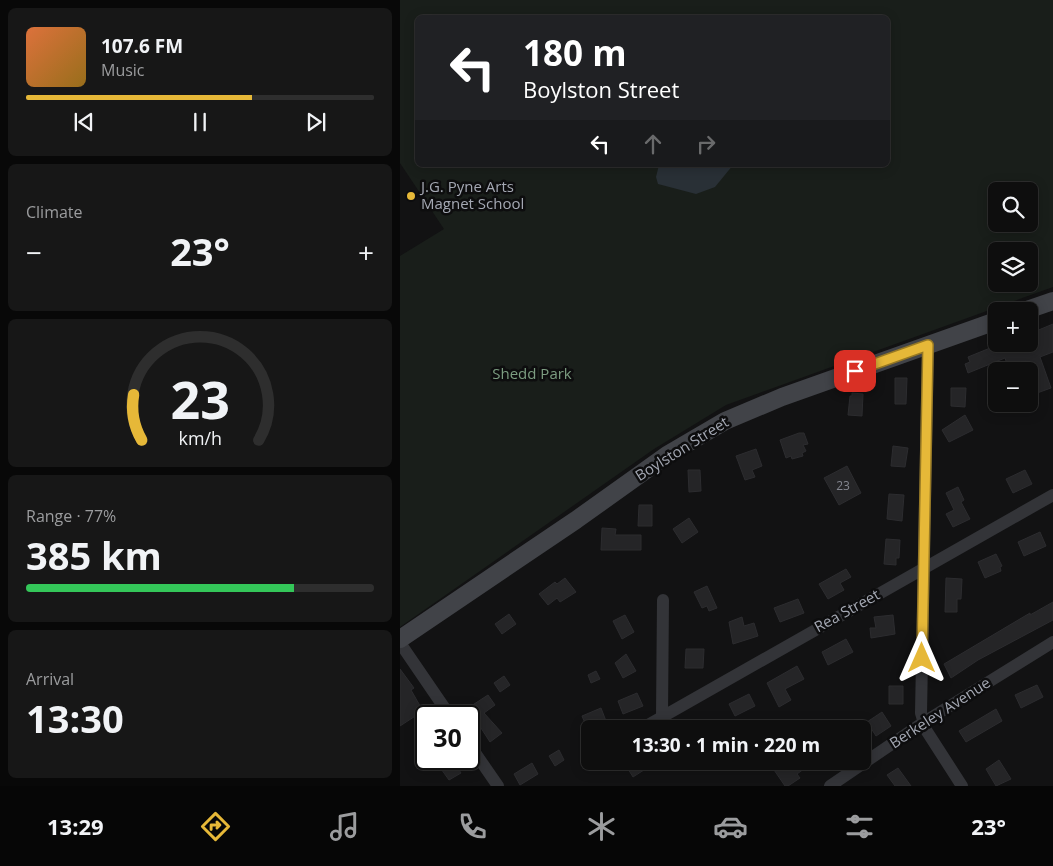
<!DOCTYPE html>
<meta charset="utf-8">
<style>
:root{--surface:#0e0e0e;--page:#171717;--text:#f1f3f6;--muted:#9b9c9e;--line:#2e2e2e;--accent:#e6b838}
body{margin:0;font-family:"Open Sans",sans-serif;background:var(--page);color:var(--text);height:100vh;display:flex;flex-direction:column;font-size:19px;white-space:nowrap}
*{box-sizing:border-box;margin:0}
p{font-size:16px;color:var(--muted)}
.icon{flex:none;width:28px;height:28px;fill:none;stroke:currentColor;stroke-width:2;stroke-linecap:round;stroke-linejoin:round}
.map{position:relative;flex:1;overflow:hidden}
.drawer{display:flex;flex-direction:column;gap:8px;padding:8px;background:#080808;width:400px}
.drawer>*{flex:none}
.guide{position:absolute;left:15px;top:15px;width:475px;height:152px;border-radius:8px;box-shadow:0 2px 12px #0003,0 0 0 1px var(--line);background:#202124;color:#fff;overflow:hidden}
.fabs{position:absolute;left:588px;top:182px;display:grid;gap:10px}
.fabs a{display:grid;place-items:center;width:50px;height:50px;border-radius:8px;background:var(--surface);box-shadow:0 2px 12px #0003,0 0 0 1px var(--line);font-size:25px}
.speed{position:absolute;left:15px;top:705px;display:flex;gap:10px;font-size:25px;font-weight:700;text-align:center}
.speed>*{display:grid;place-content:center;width:65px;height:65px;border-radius:50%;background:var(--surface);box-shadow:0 2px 12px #0003,0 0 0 1px var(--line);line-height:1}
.speed .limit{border:2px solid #111;border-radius:8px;background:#fff;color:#111}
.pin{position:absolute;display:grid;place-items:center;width:42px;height:42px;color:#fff;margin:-21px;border-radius:10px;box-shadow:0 2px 8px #0006}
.me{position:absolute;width:55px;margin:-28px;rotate:0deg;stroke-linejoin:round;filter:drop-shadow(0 0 4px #0008)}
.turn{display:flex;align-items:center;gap:18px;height:105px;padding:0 25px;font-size:22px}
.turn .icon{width:65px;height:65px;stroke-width:2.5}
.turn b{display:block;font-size:35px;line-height:42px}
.lanes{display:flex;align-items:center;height:48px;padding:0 25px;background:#0003;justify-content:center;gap:25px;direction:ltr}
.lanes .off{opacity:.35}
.big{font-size:38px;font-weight:700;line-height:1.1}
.drawer .widget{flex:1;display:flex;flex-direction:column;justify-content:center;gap:8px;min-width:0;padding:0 18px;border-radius:8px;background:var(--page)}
.drawer .dial{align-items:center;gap:0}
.dial svg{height:130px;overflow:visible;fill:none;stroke:var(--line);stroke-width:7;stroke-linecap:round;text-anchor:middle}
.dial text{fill:var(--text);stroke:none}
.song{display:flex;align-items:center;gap:15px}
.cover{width:60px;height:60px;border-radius:8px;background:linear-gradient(135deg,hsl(20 70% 55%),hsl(40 70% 35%))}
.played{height:5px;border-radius:2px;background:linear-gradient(90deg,var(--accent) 65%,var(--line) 65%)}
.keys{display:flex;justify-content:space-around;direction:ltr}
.heat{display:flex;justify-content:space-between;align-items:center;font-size:28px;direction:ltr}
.charge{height:8px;border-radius:4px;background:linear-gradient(90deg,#34c759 77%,var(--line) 0)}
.trip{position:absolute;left:181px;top:720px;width:290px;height:50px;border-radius:8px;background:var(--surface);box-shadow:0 2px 12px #0003,0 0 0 1px var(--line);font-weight:700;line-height:50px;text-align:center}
.menu{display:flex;height:80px;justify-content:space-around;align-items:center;background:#060606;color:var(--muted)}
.menu .icon{width:35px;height:35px}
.menu .selected{color:var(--accent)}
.menu b{font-size:22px;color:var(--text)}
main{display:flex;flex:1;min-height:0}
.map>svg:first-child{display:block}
.green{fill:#191e1a;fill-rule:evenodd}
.water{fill:#293036}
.building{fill:#252527;stroke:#2c2c2f}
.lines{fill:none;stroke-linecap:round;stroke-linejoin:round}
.minor{stroke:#333438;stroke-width:12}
.secondary{stroke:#414348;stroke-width:18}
.route-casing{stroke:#967824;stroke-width:12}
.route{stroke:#e6b838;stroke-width:9}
.poi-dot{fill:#e6b838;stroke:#0d0d0e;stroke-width:2}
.labels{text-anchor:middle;stroke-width:5;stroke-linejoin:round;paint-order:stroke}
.number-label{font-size:12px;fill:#84868f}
.poi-label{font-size:15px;fill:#a4a8b3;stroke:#0d0d0e;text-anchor:start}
.park-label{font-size:15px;fill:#7c9d81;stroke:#0d0d0e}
.street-label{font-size:15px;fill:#a4a8b3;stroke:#0d0d0e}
</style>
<main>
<section class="drawer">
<div class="widget">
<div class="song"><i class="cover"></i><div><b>107.6 FM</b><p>Music</p></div></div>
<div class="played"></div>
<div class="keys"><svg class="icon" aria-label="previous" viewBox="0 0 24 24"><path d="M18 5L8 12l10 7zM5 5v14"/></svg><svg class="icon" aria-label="pause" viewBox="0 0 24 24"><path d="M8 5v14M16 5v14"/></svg><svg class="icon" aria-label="next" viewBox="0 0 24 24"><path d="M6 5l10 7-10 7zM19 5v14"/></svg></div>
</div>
<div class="widget"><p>Climate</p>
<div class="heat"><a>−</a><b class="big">23°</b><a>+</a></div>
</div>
<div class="widget dial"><svg viewBox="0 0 100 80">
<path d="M14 69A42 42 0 1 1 86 69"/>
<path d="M14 69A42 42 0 0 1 9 41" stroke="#e6b838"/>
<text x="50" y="56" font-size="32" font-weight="700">23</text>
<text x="50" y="72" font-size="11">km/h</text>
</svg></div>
<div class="widget"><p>Range · 77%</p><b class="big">385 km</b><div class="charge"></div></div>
<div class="widget"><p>Arrival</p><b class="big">13:30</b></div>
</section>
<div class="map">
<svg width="653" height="786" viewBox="0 0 653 786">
<rect width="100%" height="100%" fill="#121213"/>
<!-- green -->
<path class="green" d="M0,0H653V287L326,405L254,449L0,627V256L44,229L0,163ZM18,18H488V165H18ZM596,191H629V224H596ZM596,251H629V284H596Z"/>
<!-- water -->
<path class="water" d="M259,165H333L315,187L296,194L258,184L256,177Z"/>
<!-- building -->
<path class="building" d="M653,324V352L640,357L651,388L637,393L626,361L608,367L605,358L568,373L565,364L570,362L568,357L600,344H629V334Z
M495,378H507L506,404H495Z
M551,388H566L565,407L551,406Z
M452,393L463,394L462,416L448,415L450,396H452Z
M565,415L573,430L549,442L542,430Z
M399,433H404L408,444L403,445L406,451L402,453L403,456L392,459L391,456L386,458L380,440Z
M493,446L508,448L505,467L491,466Z
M356,449L362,466L352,470L355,477L345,480L336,456Z
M447,466L461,493L439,505L424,478Z
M288,470H300L301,491L289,492Z
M625,470L632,484L613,493L606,479Z
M558,487L564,500L561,502L570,519L553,527L546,514L554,510L546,493Z
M489,494L504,495L502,521L487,519Z
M239,505H252V526H238Z
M289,518L298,532L282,543L273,529Z
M202,528L216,529L215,535H241V550H201Z
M640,532L646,546L624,556L618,542Z
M486,539L500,540L499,558H496V565L484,564Z
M596,554L602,566L600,567L601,571L585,578L578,562Z
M446,569L451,577L440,583L444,590L428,599L419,584Z
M165,578L176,592L160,602L157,598L148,605L139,594L155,582L157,584Z
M546,578L562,579L561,599H557V612H545Z
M307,586L317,608L309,611L307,606L302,608L294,592Z
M398,599L404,613L380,622L374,608Z
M653,602V620L578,660L551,678L544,664L630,613V615Z
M109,614L116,624L102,634L95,624Z
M225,615L234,632L222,639L213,621Z
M493,615L495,634L471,638L470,628H476L474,617Z
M342,617L344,626L354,623L358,636L333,644L329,622Z
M446,639L453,652L428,665L422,652Z
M286,649H304L303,668H285Z
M226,654L236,671L223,678L215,663Z
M397,666L404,679L385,689L391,700L379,707L367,683Z
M0,669L14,688L11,690L23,711L0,726Z
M196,671L200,679L191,683L188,675Z
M104,676L110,685L100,692L94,683Z
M637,685L643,697L621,708L615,695Z
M489,686H503V704H489Z
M237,693L243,706L223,714L218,701Z
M349,694L355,706L335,716L329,704Z
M88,695L95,705L84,713L102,733L90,742L68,708Z
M201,708L206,721L187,728L182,716Z
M596,709L602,721L566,742L559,731Z
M482,712L491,726L476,736L467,722Z
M159,750L164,760L155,766L149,756Z
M34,759H52L61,773L49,780Z
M599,760L611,779L596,786L586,769Z
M232,761H258L233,777L228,769L235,765Z
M380,761H415L397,774L400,778L388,786H385L372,767Z
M132,763L138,774L120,785L114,774Z
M498,768L511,786H495L487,775Z"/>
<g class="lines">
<!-- minor -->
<path class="minor" d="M528,345L521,713L526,730L562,786
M0,643L50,716
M262,715L263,600
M241,729L653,495
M69,744L98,786
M430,786L524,722L653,642"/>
<!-- secondary -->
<path class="secondary" d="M624,311L653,301
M0,639L176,520L267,455L325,421L382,397L596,321"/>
</g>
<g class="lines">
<!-- route casing -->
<g class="route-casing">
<path id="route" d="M455,371L528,345L522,658"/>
</g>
<!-- route -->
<use href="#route" class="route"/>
</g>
<!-- markers -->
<circle class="poi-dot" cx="11" cy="196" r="5"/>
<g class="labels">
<!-- number labels -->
<g class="number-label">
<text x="443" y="490">23</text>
</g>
<!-- poi labels -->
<g class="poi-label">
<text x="21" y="192">J.G. Pyne Arts<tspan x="21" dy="17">Magnet School</tspan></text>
</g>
<!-- park labels -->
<g class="park-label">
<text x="132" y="379">Shedd Park</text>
</g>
<!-- street labels -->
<g class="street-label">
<text transform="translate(282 449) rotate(-32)" y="5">Boylston Street</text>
<text transform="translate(447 611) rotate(-29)" y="5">Rea Street</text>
<text transform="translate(540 713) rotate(-33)" y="5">Berkeley Avenue</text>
</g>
</g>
</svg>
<div class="fabs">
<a><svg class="icon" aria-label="search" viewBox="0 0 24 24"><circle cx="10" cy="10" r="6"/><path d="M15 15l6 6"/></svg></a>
<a><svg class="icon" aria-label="layers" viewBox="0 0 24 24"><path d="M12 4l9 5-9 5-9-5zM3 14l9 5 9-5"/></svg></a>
<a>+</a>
<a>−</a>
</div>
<div class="speed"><div class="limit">30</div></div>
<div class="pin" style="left:455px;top:371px;background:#d93025"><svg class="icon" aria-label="arrive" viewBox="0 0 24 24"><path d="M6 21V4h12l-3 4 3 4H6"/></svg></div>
<svg class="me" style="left:522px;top:658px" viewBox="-20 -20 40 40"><path d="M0-17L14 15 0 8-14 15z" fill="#e6b838" stroke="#fff" stroke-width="4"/></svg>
<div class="trip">13:30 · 1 min · 220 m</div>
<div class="guide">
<div class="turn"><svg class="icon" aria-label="left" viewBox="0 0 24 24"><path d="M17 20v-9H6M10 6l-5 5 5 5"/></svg><div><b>180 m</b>Boylston Street</div></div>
<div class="lanes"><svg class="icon" aria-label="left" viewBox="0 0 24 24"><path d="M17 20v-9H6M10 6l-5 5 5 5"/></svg><svg class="icon off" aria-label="ahead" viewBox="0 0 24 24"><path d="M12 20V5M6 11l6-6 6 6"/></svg><svg class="icon off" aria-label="right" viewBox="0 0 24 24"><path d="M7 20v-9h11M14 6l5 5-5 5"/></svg></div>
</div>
</div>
</main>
<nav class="menu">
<b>13:29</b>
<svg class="icon selected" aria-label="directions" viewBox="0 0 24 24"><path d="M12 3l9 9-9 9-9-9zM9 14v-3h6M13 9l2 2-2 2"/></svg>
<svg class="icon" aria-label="music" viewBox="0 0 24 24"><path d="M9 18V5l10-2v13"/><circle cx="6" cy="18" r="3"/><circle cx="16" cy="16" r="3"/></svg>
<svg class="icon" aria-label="phone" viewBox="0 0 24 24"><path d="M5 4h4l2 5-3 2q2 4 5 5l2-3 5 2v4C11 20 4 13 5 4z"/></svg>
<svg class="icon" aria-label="climate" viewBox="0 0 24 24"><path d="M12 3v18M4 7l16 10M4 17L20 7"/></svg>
<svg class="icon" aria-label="car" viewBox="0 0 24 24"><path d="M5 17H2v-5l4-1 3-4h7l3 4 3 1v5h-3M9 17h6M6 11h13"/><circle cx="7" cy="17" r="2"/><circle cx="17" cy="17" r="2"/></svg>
<svg class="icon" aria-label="filters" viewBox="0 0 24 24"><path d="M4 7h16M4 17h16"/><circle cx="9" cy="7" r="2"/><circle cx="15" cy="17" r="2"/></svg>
<b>23°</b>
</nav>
